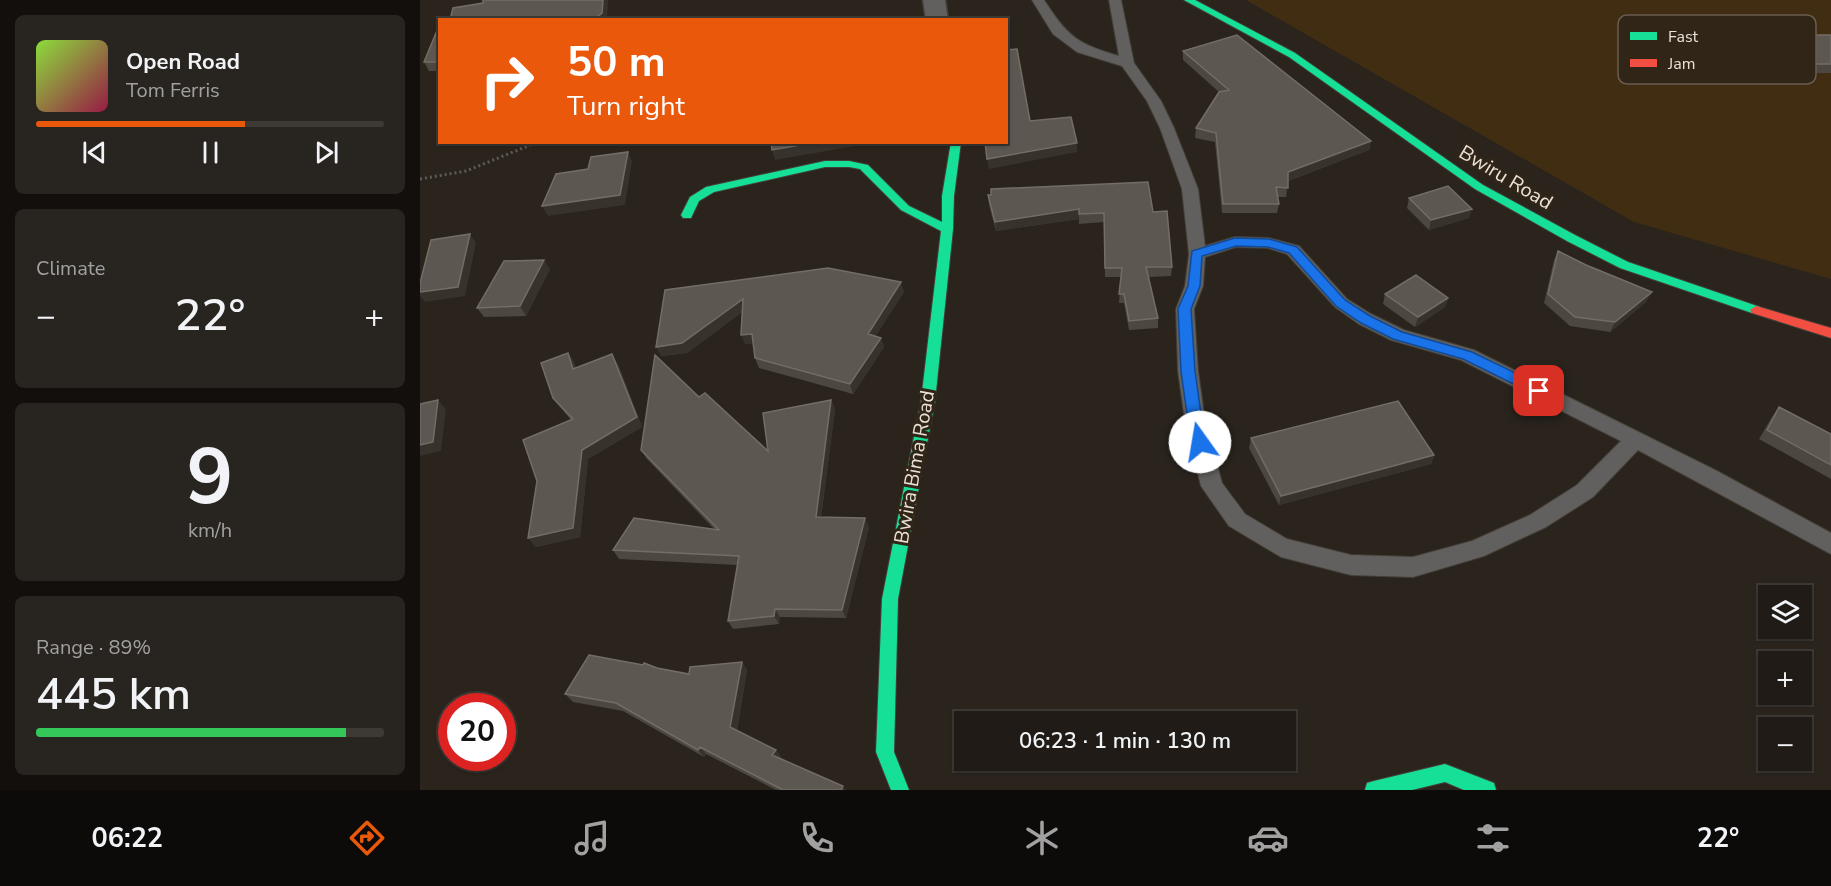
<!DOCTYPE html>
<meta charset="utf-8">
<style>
:root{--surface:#201b16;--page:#28241f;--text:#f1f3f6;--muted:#a2a1a1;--line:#3d3935;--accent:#ea580c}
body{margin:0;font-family:"Nunito Sans",sans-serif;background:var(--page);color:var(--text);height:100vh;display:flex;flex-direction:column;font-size:22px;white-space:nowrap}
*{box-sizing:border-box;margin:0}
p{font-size:20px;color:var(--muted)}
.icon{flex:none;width:33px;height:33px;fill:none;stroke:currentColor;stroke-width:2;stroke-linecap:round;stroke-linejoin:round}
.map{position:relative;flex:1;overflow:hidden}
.sheet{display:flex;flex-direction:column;gap:15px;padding:15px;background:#120f0c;width:420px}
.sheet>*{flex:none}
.banner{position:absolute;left:18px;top:18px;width:570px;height:126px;border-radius:0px;box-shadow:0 2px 4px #0004,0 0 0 2px var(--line);background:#ea580c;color:#fff;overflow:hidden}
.buttons{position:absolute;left:1338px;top:585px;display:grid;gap:12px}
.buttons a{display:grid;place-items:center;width:54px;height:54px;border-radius:0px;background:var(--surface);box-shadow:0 2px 4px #0004,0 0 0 2px var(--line);font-size:30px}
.speed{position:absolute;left:18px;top:693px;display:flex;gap:12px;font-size:30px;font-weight:700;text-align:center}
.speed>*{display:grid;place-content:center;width:78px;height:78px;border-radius:50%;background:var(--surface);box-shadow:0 2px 4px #0004,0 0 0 2px var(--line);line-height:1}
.speed .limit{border:9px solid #d22;background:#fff;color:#111}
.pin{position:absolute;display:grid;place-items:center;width:51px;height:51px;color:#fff;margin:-26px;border-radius:12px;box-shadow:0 3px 9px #0006}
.me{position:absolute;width:66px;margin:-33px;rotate:347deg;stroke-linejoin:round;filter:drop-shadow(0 0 4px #0008)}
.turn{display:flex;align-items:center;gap:21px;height:126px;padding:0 30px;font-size:27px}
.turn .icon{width:78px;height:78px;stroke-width:2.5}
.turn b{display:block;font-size:42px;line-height:51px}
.big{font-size:45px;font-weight:600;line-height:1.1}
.sheet .card{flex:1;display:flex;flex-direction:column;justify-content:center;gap:9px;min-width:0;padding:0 21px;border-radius:9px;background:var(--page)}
.sheet .dial{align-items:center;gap:0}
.dial b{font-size:78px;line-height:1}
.song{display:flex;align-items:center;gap:18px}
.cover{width:72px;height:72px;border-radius:9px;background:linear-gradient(135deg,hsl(90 70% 55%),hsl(340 70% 35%))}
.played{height:6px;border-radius:3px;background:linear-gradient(90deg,var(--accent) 60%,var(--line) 60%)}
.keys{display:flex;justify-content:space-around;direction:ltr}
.heat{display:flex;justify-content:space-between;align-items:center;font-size:33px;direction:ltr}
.charge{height:9px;border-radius:4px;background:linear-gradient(90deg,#34c759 89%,var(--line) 0)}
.trip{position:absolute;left:534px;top:711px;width:342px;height:60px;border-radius:0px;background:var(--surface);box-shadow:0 2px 4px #0004,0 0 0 2px var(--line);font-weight:600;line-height:60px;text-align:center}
.dock{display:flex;height:96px;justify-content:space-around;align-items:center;background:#0d0b09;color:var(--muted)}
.dock .icon{width:42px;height:42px}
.dock .active{color:var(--accent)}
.dock b{font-size:27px;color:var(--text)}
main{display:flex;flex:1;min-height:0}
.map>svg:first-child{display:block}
.green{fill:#412d12}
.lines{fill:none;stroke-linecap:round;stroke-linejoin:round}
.lane-casing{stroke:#443f38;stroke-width:2}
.street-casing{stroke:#443f38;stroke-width:3}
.fast-casing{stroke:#443f38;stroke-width:2}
.jam-casing{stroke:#443f38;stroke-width:2}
.path{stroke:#5e5b58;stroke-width:3;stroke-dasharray:2 3;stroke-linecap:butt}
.lane{fill:#61605e;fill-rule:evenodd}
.street{fill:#61605e;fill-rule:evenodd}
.fast{fill:#16e098;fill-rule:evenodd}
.jam{fill:#f24e42;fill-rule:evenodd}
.wall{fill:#4c4740}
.shaded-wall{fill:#37322b}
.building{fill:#5d5751;stroke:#736d66;stroke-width:1.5}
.route{fill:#1a73e8;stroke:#114b97;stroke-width:1.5}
.labels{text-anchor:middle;stroke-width:6;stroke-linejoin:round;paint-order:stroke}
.street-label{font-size:20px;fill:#e9e2d9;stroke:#302517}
.key{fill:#302517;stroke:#685e51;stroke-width:1.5}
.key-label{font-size:16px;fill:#e9e2d9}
</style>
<main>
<section class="sheet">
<div class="card">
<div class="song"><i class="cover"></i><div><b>Open Road</b><p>Tom Ferris</p></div></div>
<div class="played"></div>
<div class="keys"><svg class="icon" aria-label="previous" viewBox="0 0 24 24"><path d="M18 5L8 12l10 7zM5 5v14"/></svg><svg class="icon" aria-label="pause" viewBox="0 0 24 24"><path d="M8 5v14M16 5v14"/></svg><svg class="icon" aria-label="next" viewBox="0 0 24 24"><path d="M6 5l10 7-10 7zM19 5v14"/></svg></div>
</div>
<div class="card"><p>Climate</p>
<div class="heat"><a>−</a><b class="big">22°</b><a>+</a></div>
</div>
<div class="card dial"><b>9</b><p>km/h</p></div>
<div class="card"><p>Range · 89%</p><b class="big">445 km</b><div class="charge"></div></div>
</section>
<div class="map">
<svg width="1411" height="790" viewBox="0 0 1411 790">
<rect width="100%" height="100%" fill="#2a241d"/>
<!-- green -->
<path class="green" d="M826,0H1411V279L1214,222Z"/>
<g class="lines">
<!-- lane casing -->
<g class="lane-casing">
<path id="lane" d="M612,0H624C649,38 656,43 699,56L689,0H701L714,63L741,101L754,128L778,189L785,246L815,237L849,238L879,246L927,299L951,314L984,330L1054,350L1297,471L1411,533V554L1218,450L1173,497L1126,527L1064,556L993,577L931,575L861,557L809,526L781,486L765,421L758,371L756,309L765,286L769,254L762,189L740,128L727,101L702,66L657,52L633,34ZM816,247L848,248L867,254L915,307L939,324L971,340L1041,360L1201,441L1157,485L1110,515L1052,541L993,557L931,555L867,539L825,514L802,483L785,421L778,371L774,309L783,286L785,257Z"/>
</g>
<!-- street casing -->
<g class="street-casing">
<path id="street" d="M503,0H525L528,20H506Z"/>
</g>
<!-- fast casing -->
<g class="fast-casing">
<path id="fast" d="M764,0H775L875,53L1063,185L1155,235L1208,262L1340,307L1342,310L1340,313H1332L1200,268L1147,241L1055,189L869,57Z
M531,142H541L534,196L533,229L515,401L478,599L474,752L489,790H471L456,752L462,599L501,401L521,231L481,210L440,169L429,167H405L294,192L279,201L271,218H263L261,215L270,197L286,187L405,161H429L448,165L489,206L522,222V196Z
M1025,764L1074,783L1076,790H1044L1025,782L992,790H945L947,783L954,781Z"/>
</g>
<!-- jam casing -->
<g class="jam-casing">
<path id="jam" d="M1336,306L1411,328V338L1332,313L1330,310Z"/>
</g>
<!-- path -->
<path class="path" d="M0,179L46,171L118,142"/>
<!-- lane -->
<use href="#lane" class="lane"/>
<!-- street -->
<use href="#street" class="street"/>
<!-- fast -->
<use href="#fast" class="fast"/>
<!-- jam -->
<use href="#jam" class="jam"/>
</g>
<!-- wall -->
<path class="wall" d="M20,29V71H9L4,62Z
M1364,35H1411V73H1385L1359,44Z
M763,51L951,141L949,150L868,181L866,197H858L859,204L857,213H802L795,142L775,138L776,128L799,92L763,60Z
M568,195L733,212L752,267L751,276L729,277L738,318V328L709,330L704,303H699L701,277H685L684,222L659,224V219L576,231L569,205Z
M989,198L1049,218L1009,230L987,208Z
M1138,251L1226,302L1190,332L1150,326L1124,303L1134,260Z
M130,269L106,316L64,317L57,308Z
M245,290L484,292L455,336L461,338L464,347L433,394L339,368L335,358L333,343L325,344L322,312L267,353L241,356Z
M965,294L1028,298L1025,307L995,327L963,304Z
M148,353L154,362L156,368L198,364L222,427L168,459L160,537L116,547L108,538L151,420L140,407L133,398Z
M279,397L348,451L411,400L415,409L401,517L449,527L426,618L360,617L359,624L313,629L308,621L317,565L199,559L193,550L295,530L227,459L221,450Z
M1359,407L1411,434V479L1339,439L1352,417Z
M831,438L1014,455L1011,464L859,505L829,448Z
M322,662L327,670L317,730L356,750L361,757L360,758L426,790H356L286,754L284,757L203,711L153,702L145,694L269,674Z"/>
<!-- shaded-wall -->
<path class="shaded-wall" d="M183,0H188L187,20H173Z
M951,141L949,150L867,181L868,172Z
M398,142H434L435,146L355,160L352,150Z
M657,143V152L569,169L567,159Z
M208,152L212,161L205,205L128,216L122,206Z
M659,209V219L576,231L575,222Z
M1052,209L1049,218L1009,230L1011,220Z
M50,234L56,243L45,296L5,302L0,296V292Z
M124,260L130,269L106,316L100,306Z
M481,282L484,292L451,344L448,334Z
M1232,292L1226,302L1190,332L1195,322Z
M1028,298L1025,307L995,327L998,317Z
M323,299L327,308L267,353L241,356L236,347Z
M332,334L336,343L325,344L321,335Z
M461,338L464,347L433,394L430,384Z
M148,353L154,362L160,379L153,369Z
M192,354L198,364L222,427L168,459L160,537L116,547L108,538L162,450Z
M18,400L26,409L21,451L0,456V445Z
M411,400L415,409L400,526L396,517Z
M1014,455L1011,464L859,505L861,496Z
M445,518L449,527L426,618L422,610Z
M355,609L360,617L359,624L354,616Z
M322,662L327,670L316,734L310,727Z
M280,747L286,754L284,757L278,750Z
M356,750L361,757L358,762L352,755Z"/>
<!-- building -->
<path class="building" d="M63,0H183L182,13L173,20H30L33,8L63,3Z
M18,28L20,29V62H4Z
M817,35L951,141L868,172V188L856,187L859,204H803L796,133L776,128L799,92L809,90L763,51Z
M1364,35H1411V64H1390Z
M597,49L610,121L651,117L657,143L567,159L565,142H586V50Z
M351,142H398L352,150Z
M208,152L200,195L122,206L136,174L168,169L171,157Z
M728,182L733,212L747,211L752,267H726L738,318L709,321L704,294H699L702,268H685L684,213L659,214V209L575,222L568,195H571V189Z
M1028,186L1052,209L1011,220L989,198Z
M50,234L38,287L0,292V283L11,240Z
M1138,251L1166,265L1232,292L1195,322L1155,317L1128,294Z
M124,260L100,306L57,308L84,261Z
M408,268L481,282L448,334L461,338L430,384L335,358L332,334L321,335L323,299L262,343L236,347L245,290Z
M996,275L1028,298L998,317L965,294Z
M148,353L153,369L192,354L217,417L162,450L153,528L108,538L117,481L103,440L153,419L133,398L121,363Z
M235,355L279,397L285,393L348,451L343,413L411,400L396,517L445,518L422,610L355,609L354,616L308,621L319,556L193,550L214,518L299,530L221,450Z
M18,400L13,442L0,445V404Z
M978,401L1014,455L861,496L831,438Z
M1359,407L1411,434V465L1347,430Z
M169,655L223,665L224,663L237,668L269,674L270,667L322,662L310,727L356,750L352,755L423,786L421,790H363L280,747L278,750L196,703L145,694Z"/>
<!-- route -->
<path class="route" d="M815,238L849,239L877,247L925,300L950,316L982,332L1052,352L1124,387L1126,391L1124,394H1114L1043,359L973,339L941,323L916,306L869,253L848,247L816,246L782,256L780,286L771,309L775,371L782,421L788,442L785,446H775L768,421L761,371L758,309L768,286L772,251Z"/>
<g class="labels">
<!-- street labels -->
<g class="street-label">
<text transform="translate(1086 177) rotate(31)" y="7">Bwiru Road</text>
<text transform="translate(494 467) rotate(-80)" y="7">Bwira Bima Road</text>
</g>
</g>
<!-- legend -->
<rect x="1198" y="15" width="198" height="69" rx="9" class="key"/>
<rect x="1210" y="32" width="27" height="8" fill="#16e098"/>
<rect x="1210" y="59" width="27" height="8" fill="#f24e42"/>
<g class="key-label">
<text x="1248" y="42">Fast</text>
<text x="1248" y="69">Jam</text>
</g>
</svg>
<div class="buttons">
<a><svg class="icon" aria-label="layers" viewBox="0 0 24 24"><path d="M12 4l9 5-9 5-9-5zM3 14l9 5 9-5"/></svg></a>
<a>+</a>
<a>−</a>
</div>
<div class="speed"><div class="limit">20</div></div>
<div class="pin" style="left:1119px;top:391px;background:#d93025"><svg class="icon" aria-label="arrive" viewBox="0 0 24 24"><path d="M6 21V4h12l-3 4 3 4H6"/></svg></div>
<svg class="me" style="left:780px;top:442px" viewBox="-20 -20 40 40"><circle r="19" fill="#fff"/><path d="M0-13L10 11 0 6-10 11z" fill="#1a73e8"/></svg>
<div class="trip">06:23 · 1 min · 130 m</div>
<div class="banner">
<div class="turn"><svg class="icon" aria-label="right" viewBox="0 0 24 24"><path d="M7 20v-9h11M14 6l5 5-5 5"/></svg><div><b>50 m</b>Turn right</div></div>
</div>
</div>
</main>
<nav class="dock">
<b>06:22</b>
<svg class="icon active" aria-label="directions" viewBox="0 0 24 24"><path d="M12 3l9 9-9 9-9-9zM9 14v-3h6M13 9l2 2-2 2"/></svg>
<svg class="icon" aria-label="music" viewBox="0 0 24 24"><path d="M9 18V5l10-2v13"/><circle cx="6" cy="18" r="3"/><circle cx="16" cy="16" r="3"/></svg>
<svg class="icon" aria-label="phone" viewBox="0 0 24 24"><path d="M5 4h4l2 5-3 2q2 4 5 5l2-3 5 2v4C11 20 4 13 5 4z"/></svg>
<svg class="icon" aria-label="climate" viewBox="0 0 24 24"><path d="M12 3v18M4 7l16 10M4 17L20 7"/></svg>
<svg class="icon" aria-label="car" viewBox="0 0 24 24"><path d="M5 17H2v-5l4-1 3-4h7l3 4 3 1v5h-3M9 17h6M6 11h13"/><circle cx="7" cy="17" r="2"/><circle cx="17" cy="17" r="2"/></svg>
<svg class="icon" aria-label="filters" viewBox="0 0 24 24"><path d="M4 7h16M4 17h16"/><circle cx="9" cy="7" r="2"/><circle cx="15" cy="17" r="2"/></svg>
<b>22°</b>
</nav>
